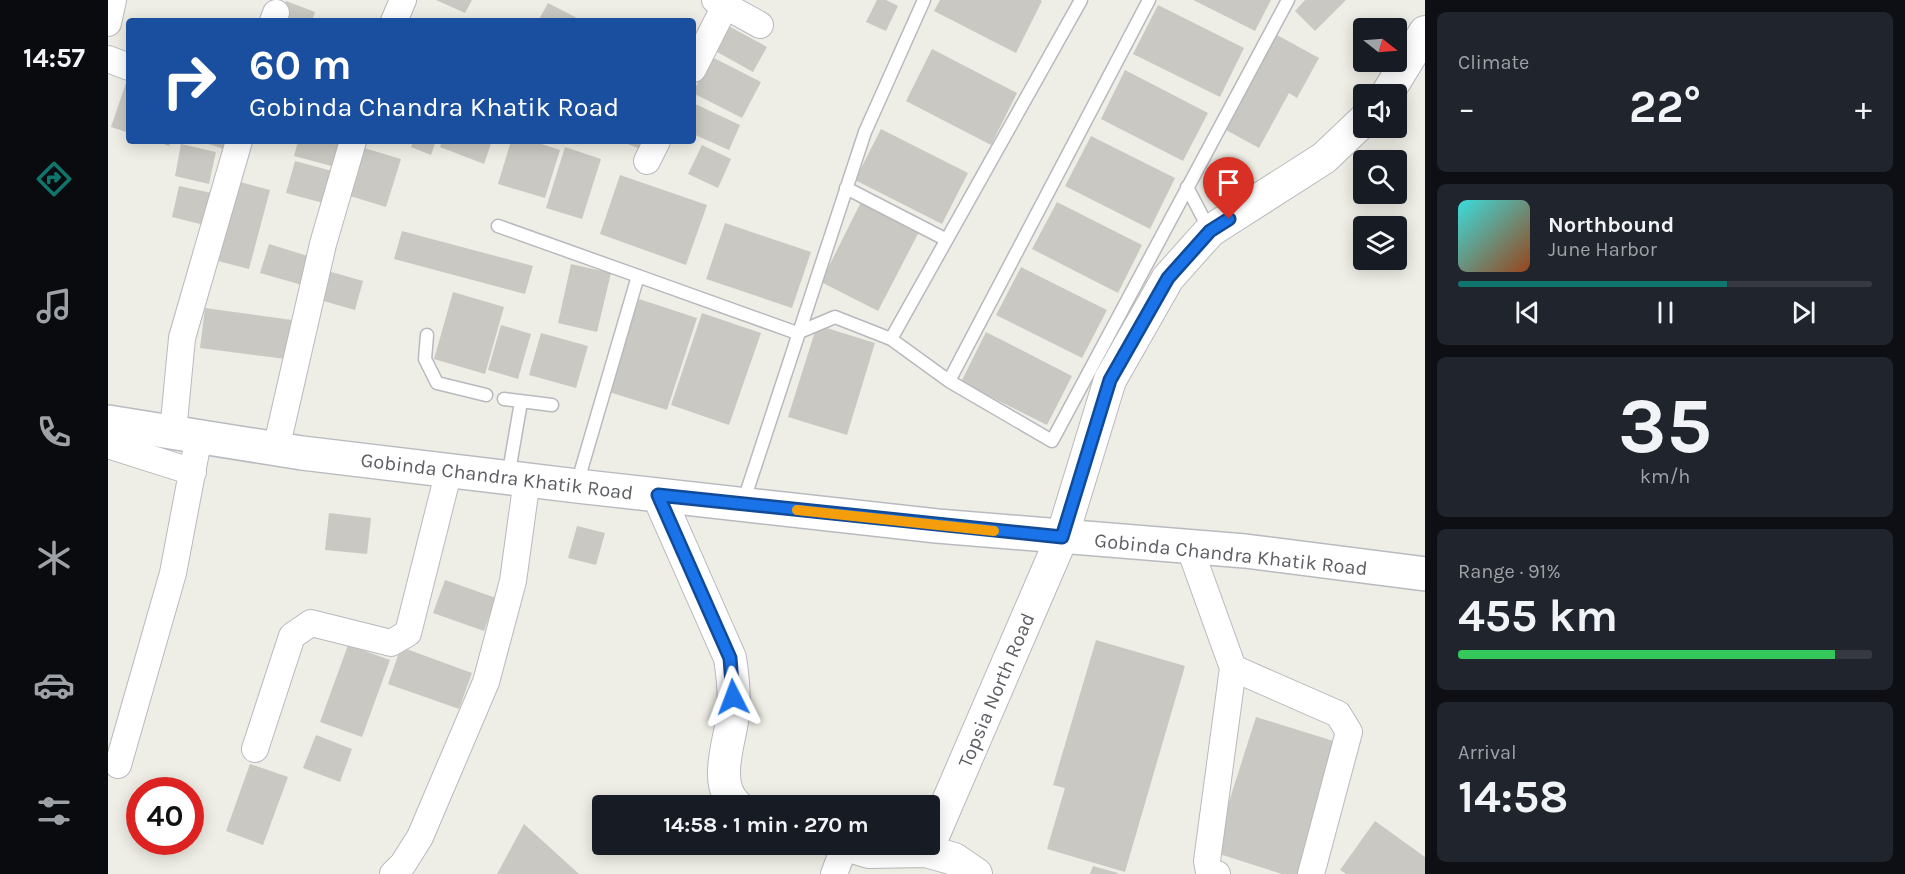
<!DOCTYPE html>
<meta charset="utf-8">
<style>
:root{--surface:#171b24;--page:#20242c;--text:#f1f3f6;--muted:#9ea1a6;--line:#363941;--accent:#0f766e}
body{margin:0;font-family:Karla,sans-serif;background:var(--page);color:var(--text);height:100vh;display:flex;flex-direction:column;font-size:22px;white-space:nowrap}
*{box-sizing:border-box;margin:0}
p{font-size:20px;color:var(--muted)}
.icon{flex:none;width:33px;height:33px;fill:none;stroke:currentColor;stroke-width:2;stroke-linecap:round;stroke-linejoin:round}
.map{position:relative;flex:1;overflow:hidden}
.sheet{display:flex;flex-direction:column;gap:12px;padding:12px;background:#0d0f14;width:480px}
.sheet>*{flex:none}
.hud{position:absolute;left:18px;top:18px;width:570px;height:126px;border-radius:6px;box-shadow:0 3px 15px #0003;background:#1a4fa0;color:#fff;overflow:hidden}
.needle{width:39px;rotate:107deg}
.controls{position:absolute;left:1245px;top:18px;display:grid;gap:12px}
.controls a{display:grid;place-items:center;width:54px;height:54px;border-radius:6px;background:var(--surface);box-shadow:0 3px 15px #0003;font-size:30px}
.speed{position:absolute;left:18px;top:777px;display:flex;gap:12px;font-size:30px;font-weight:700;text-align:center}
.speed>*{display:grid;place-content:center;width:78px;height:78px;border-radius:50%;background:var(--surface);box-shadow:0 3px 15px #0003;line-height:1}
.speed .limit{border:9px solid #d22;background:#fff;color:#111}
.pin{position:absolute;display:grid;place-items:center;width:51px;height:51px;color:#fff;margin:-62px -26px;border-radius:50% 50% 50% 0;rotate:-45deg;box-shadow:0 0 6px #0007}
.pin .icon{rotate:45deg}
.me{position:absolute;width:66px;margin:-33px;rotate:357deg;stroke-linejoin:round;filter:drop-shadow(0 0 4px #0008)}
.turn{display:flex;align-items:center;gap:21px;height:126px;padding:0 24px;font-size:27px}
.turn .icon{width:78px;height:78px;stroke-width:2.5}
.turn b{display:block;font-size:42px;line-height:51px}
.big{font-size:45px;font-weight:700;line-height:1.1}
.sheet .tile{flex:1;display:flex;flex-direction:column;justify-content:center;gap:9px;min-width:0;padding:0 21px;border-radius:9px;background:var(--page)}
.sheet .dial{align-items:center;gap:0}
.dial b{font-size:78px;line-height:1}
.song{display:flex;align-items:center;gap:18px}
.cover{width:72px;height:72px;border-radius:9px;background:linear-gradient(135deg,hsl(180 70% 55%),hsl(20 70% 35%))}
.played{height:6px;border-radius:3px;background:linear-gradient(90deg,var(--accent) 65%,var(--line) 65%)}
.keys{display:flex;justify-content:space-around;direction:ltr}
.heat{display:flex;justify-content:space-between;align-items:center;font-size:33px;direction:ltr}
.charge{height:9px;border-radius:4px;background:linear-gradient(90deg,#34c759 91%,var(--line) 0)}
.trip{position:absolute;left:484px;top:795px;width:348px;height:60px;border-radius:6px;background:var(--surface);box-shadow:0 3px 15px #0003;font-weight:700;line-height:60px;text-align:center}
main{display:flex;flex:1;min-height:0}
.tab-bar{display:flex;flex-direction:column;width:108px;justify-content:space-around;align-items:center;background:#090b0e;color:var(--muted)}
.tab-bar .icon{width:42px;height:42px}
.tab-bar .active{color:var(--accent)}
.tab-bar b{font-size:27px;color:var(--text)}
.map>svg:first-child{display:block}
.building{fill:#cac8c2}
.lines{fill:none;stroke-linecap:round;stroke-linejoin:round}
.service-casing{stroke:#b8b9be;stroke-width:15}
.minor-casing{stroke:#b8b9be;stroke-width:28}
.tertiary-casing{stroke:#b8b9be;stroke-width:34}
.secondary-casing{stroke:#b9bac0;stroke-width:36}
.service{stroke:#fff;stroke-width:12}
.minor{stroke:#fff;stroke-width:26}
.tertiary{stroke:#fff;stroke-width:32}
.secondary{stroke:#fff;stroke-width:33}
.route-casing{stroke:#114b97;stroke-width:15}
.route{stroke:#1a73e8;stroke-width:10}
.slow{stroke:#f59e0b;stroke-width:10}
.labels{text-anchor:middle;stroke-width:4.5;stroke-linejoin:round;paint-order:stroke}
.street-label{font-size:20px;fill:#5d5f64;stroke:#fff}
</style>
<main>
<nav class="tab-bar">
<b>14:57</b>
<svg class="icon active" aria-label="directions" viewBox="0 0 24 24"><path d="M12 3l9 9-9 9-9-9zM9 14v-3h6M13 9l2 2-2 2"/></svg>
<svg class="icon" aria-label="music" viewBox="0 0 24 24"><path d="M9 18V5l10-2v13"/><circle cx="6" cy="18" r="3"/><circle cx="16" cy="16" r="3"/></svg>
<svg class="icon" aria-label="phone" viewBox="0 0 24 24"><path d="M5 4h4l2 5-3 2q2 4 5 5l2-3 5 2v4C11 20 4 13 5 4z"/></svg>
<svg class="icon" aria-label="climate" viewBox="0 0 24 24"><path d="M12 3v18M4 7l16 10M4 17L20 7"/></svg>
<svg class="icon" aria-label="car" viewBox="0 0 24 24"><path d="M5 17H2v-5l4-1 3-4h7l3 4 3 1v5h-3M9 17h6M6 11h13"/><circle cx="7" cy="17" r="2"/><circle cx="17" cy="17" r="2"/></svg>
<svg class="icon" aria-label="filters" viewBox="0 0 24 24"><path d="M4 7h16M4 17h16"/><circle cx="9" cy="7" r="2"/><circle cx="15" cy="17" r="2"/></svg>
</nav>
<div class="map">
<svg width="1317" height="874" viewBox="0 0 1317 874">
<rect width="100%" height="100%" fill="#eeeee6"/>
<!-- building -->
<path class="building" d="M328,0H364L357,13Z
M769,0H778L790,6L778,31L758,22Z
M832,0H932L934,1L908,53L826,11Z
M1085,0H1163L1147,31Z
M1197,0H1238L1207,31L1187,11Z
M178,1L207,12L204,21H171Z
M440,3L469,18L468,21H430Z
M1050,5L1136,48L1112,97L1025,54Z
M615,23L659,47L645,72L602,48Z
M1169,35L1211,58L1189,98L1181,93L1151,148L1118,130Z
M824,49L909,93L883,145L798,101Z
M602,56L653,82L634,118L585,93Z
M1017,70L1100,113L1075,161L993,119Z
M21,74V133L3,127Z
M585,103L632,125L621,150L585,134Z
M773,129L860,173L834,224L747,180Z
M983,136L1067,178L1042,229L957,186Z
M49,141H63L61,146Z
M91,141H118L116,149Z
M190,141H234L227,167L186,156Z
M305,141H328L323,155L303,147Z
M334,141H384L376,164L332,147Z
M403,141H424L452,150L437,198L390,184Z
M513,141H535L532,149Z
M73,144L108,152L101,184L67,176Z
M594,145L623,159L610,188L580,174Z
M253,147L293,159L278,207L239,195Z
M457,147L493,159L474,219L438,208Z
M187,161L224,171L215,203L178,193Z
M512,175L599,205L578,265L492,234Z
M128,181L162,190L141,269L106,260Z
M71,186L104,193L96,225L64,217Z
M754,200L812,230L770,311L713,282Z
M949,202L1034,245L1010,293L924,249Z
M617,223L703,252L684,308L598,279Z
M294,231L425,266L417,294L286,259Z
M161,244L203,257L194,285L152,273Z
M463,264L503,273L489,332L450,323Z
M913,267L999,310L974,358L888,315Z
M220,271L255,281L247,310L212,300Z
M345,292L396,307L377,374L326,359Z
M531,299L589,318L559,410L501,392Z
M97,308L184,320L178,359L92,348Z
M594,313L653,333L621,425L563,405Z
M393,325L423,334L410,379L380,370Z
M709,325L767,343L739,435L680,417Z
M878,332L964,376L939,425L853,382Z
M433,333L480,346L468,388L421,375Z
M221,513L263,518L259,554L217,550Z
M469,526L497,533L488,565L460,558Z
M337,580L388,598L376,631L325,613Z
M988,640L1077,666L1017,872L939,849L957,788L945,785Z
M240,645L282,660L254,737L212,722Z
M293,647L364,673L351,709L280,684Z
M1148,717L1235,744L1193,874H1174L1105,852Z
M208,735L244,749L232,782L195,768Z
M142,764L180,777L155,845L118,831Z
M1267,821L1317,857V874H1238L1232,870Z
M416,824L471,874H389Z
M985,866L1010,873V874H982Z"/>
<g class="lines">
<!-- service casing -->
<g class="service-casing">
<path id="service" d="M1079,187L1102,231
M738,188L837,239
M390,226L530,276
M319,335L317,359L329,383L378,395
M783,339L973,0
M841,381L944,441L1180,0
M396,399L444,405
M400,477L413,402
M469,484L530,276L689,333L727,317L783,339L841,381L1041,0
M635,503L757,132L816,0"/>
</g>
<!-- minor casing -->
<g class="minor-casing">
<path id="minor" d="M607,0L652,25
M165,21L168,13
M286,21L295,0
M0,23L5,0
M0,59L21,67
M585,69L620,0
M539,161L549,141
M65,432L74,338L131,141
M0,445L85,472
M168,449L215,244L245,141
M1081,546L1125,668L1099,861L1101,872L1109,874
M1125,668L1230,714L1241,732L1203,874
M147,749L184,636L203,623L283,643L300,633L341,470
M10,765L65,573L91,436
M285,874L295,864L312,837L378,682L405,581L419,479
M726,874L737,845"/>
</g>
<!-- tertiary casing -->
<g class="tertiary-casing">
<path id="tertiary" d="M1279,94L1317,32
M550,495L622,658C625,677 627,695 625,715C622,742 604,784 629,806
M822,843L954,537L1002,380L1060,278L1102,231L1216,158L1256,120
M735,844L761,852L818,851
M821,844L818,851L846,859L868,874"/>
</g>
<!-- secondary casing -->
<g class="secondary-casing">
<path id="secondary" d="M0,422L194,453L469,486L829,526L1137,551L1317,574"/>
</g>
<!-- service -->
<use href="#service" class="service"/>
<!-- minor -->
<use href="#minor" class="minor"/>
<!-- tertiary -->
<use href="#tertiary" class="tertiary"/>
<!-- secondary -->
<use href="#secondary" class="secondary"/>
</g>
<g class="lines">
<!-- route casing -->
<g class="route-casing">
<path id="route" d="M625,697L622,658L550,495L954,537L1002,380L1060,278L1102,231L1121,219"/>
</g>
<!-- route -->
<use href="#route" class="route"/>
<!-- slow -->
<path class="slow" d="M689,510L886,531"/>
</g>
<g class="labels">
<!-- street labels -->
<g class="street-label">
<text transform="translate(389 476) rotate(7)" y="7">Gobinda Chandra Khatik Road</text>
<text transform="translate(1123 554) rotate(6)" y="7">Gobinda Chandra Khatik Road</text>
<text transform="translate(888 690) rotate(-67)" y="7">Topsia North Road</text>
</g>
</g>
</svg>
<div class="controls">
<a><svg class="needle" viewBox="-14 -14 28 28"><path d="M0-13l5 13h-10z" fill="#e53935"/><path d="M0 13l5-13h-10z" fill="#9ea1a6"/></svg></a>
<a><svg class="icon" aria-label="sound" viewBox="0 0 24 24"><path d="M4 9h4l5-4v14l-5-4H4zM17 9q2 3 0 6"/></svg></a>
<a><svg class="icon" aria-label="search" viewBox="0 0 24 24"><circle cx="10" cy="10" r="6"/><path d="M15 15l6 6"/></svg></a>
<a><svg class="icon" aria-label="layers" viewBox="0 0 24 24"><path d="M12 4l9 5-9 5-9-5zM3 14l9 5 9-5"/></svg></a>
</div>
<div class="speed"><div class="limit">40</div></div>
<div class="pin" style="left:1121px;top:219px;background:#d93025"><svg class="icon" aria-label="arrive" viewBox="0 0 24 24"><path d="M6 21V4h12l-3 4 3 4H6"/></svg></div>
<svg class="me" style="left:625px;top:697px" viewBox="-20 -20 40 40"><path d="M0-17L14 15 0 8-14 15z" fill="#1a73e8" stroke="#fff" stroke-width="4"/></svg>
<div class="trip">14:58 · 1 min · 270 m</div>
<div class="hud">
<div class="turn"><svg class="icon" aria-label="right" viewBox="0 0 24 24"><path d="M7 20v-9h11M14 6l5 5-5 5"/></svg><div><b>60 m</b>Gobinda Chandra Khatik Road</div></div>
</div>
</div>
<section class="sheet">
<div class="tile"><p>Climate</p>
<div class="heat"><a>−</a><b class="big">22°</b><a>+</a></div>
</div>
<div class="tile">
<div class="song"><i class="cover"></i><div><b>Northbound</b><p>June Harbor</p></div></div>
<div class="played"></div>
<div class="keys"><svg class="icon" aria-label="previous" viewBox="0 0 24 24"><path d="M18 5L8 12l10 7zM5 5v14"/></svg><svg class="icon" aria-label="pause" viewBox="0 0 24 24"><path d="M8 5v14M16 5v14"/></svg><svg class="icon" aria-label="next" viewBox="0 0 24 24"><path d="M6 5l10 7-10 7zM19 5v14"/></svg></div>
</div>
<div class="tile dial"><b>35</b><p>km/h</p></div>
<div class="tile"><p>Range · 91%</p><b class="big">455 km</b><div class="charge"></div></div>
<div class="tile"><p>Arrival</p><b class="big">14:58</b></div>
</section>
</main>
